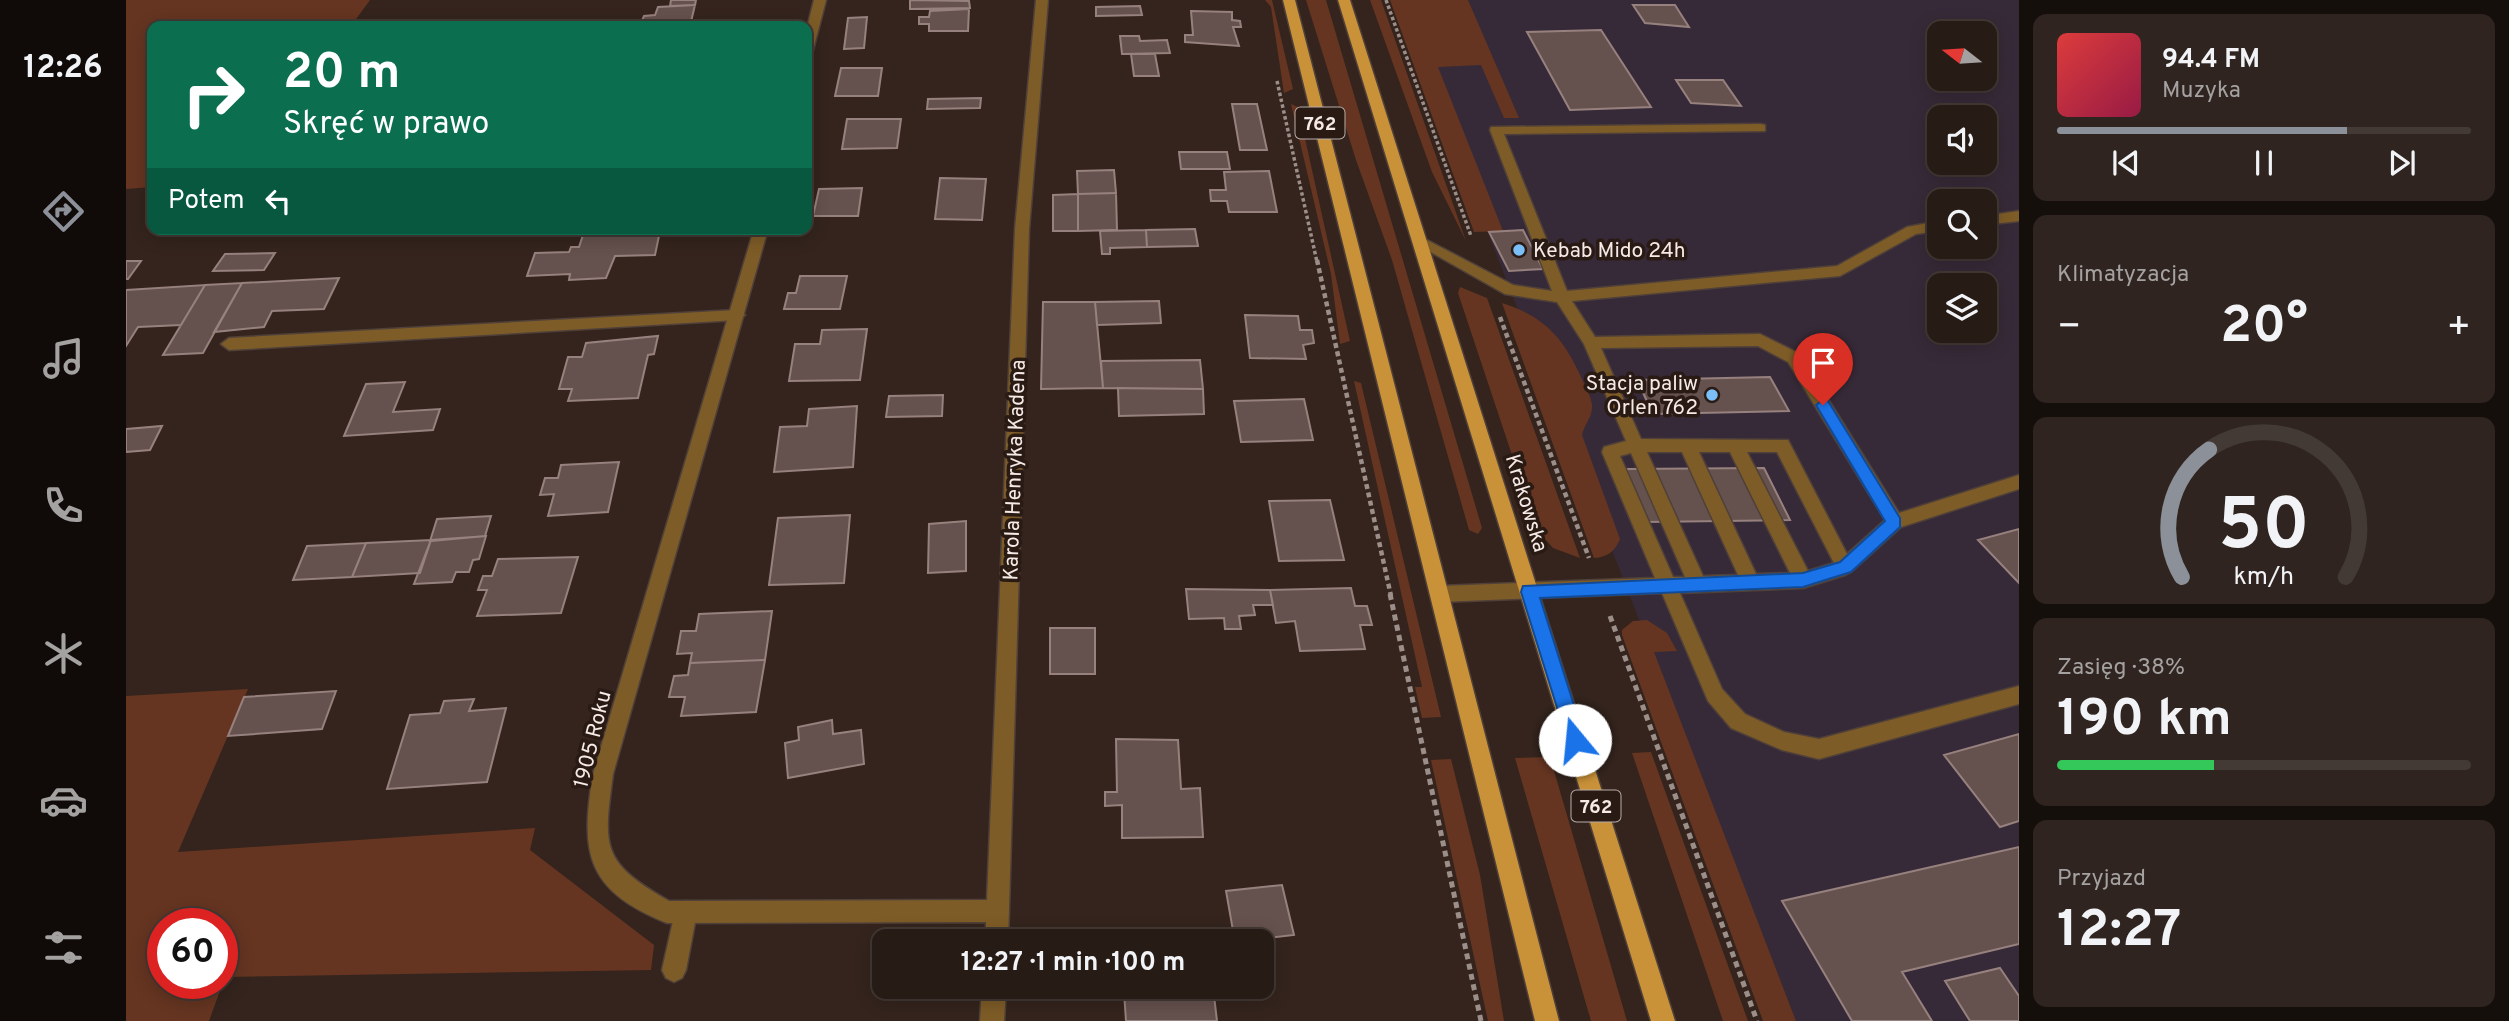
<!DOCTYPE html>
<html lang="pl">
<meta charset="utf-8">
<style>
:root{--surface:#271b16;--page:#2f241f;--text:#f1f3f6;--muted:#a4a1a1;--line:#433935;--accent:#8c9099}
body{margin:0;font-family:Overpass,sans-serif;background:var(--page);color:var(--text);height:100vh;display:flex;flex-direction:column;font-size:26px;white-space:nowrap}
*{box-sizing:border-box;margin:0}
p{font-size:23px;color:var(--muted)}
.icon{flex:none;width:38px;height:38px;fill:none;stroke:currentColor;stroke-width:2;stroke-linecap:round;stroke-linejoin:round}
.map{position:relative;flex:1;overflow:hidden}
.sheet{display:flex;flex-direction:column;gap:14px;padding:14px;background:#150f0c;width:490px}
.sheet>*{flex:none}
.banner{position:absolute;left:21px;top:21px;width:665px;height:214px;border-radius:14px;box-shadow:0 4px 18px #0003,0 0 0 2px var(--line);background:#0b6e4f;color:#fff;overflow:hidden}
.needle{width:46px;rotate:287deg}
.controls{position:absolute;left:1801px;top:21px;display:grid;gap:14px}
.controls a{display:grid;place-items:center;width:70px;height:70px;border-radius:14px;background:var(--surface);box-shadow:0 4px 18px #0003,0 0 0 2px var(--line);font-size:35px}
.speed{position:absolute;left:21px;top:908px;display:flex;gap:14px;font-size:35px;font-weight:700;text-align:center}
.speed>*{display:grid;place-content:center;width:91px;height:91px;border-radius:50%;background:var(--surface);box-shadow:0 4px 18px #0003,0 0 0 2px var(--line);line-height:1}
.speed .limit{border:10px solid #d22;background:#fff;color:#111}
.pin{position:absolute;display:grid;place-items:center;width:60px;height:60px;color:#fff;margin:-72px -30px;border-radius:50% 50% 50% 0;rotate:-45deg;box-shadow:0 0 7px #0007}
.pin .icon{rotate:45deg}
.me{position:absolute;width:77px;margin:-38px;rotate:343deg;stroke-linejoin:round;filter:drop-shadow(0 0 5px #0008)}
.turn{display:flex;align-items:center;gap:24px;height:147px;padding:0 21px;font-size:32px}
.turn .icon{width:91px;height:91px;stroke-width:2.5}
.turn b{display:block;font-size:49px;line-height:60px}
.then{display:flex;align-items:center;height:66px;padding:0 21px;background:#0003;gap:14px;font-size:26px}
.big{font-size:52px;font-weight:700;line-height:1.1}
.sheet .widget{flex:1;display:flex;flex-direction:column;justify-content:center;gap:10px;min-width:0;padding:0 24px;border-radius:14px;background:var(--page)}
.sheet .dial{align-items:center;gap:0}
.dial svg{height:182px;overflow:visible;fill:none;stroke:var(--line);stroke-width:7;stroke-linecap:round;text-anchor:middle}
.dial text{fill:var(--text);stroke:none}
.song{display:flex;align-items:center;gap:21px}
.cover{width:84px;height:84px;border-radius:10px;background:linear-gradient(135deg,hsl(0 70% 55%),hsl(340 70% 35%))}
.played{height:7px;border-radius:4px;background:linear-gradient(90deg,var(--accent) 70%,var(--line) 70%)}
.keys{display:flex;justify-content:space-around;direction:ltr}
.heat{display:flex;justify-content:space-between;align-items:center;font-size:38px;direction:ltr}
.charge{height:10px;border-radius:5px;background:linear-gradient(90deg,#34c759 38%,var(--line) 0)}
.trip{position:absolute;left:746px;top:929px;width:402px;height:70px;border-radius:14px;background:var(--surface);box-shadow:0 4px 18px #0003,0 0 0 2px var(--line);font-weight:700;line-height:70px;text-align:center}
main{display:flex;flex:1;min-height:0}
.tab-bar{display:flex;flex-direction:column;width:126px;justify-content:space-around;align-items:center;background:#100b09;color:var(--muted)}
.tab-bar .icon{width:49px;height:49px}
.tab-bar .on{color:var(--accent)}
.tab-bar b{font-size:32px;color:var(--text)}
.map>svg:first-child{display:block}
.commercial{fill:#372a38;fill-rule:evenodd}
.green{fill:#653521;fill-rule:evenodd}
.building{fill:#65514e;stroke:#97817e;stroke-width:2}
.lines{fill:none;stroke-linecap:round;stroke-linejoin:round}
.service-casing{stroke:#4f4039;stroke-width:3}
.minor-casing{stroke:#4f4039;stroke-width:3}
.primary-casing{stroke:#4f4039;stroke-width:3}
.path-far2{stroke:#9c8f8a;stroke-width:3.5;stroke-dasharray:3.5 2.5;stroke-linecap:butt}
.path-far1{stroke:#9c8f8a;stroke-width:4.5;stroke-dasharray:5 3.5;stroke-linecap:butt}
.path{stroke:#9c8f8a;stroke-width:5;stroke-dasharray:6 4.5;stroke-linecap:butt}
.service{fill:#7e5c27;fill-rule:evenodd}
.minor{fill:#7e5c27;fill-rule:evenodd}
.primary{fill:#c99138;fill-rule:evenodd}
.route{fill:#1a73e8;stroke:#114b97;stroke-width:2}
.poi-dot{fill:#7abff8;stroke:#2a1a14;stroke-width:2.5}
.labels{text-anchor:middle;stroke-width:7;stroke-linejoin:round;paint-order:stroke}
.shield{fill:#2a1a14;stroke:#b8aca7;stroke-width:2}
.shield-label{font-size:19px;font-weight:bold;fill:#f5eae6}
.poi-label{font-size:21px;fill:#f5eae6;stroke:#2a1a14;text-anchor:start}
.street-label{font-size:21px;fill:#f5eae6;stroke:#2a1a14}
</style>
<main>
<nav class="tab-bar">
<b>12:26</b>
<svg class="icon on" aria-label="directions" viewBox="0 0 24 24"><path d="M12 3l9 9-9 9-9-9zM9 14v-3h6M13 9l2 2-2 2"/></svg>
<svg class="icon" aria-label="music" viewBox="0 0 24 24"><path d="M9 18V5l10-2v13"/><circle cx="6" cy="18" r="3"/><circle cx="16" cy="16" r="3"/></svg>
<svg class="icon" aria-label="phone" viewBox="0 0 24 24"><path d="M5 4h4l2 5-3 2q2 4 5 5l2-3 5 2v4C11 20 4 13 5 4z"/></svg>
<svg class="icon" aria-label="climate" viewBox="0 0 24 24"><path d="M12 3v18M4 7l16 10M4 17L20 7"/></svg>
<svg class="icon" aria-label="car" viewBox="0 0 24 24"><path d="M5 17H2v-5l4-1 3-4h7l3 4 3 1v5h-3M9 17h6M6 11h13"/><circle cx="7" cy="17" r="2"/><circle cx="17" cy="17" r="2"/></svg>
<svg class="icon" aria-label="filters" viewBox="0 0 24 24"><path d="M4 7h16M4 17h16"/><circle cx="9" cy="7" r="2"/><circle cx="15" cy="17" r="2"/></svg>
</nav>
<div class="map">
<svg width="1893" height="1021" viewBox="0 0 1893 1021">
<rect width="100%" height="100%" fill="#34241d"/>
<!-- commercial -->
<path class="commercial" d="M1342,0H1893V1021H1670L1294,59L1366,58ZM1813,33H1858V79H1813ZM1813,117H1858V163H1813ZM1813,201H1858V247H1813ZM1813,285H1858V331H1813Z"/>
<!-- green -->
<path class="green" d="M0,0H244L225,26H26V187L0,189Z
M1139,0H1146L1167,89L1158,93L1145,7Z
M1180,0H1200L1356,528L1352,534L1343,530L1266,260L1230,160Z
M1244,0H1255L1340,241L1306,172Z
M1264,0H1342L1393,118H1378L1355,65L1312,67L1377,231L1348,232Z
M1165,104L1172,107L1224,341L1214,344L1205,274Z
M1334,287L1361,298L1454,558L1427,548L1411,530L1332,293Z
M1376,303C1420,317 1438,339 1456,379C1459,387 1465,396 1466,405C1467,416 1458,425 1456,435L1494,539C1489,551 1482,557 1468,558Z
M1228,381L1235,383L1315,717L1296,718L1289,687H1296Z
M1521,620L1541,633L1551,651L1528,652L1670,1021H1637L1496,635V630L1507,621Z
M122,689L52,852L409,828L404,850L528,945L525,970L99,977L83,1021H0V696ZM37,924H96V984H37Z
M1525,752L1622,1021H1597L1506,753Z
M1424,757L1501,1021H1465L1389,758Z
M1325,759L1354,875L1378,1021H1362L1305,760Z"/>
<!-- building -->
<path class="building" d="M545,0H570L569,5L544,6Z
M784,0L843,1L844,8L784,9Z
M569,5L564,26L515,23L518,16L529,15L532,7Z
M1507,5H1549L1563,27L1519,23Z
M1014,6L1016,15L970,16V7Z
M843,9L842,31H803V24H793V17H803L804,11Z
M1065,11L1106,12V20L1114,21L1115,27H1107L1113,46L1059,42V35H1067Z
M741,17L738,48L718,49L722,18Z
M1475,30L1525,107L1444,110L1401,32Z
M994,36H1013L1014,41L1041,40L1044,53L996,54Z
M1005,54H1029L1033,76H1008Z
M715,68H756L752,96H709Z
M1550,80H1597L1615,106L1565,103Z
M855,98L854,108L801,109L802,99Z
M1106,104H1131L1141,150H1114Z
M721,119H775L771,148L716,149Z
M1053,152H1101L1104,169H1055Z
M988,170L990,193L952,194L951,171Z
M1143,171L1151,212H1103L1101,201H1085L1084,190H1100L1098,172Z
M814,178L860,179L856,220L809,219Z
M736,188L732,216H687L693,189Z
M990,193L991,230L952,231V194Z
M952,194V231H927V195Z
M1069,229L1072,246L1021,247L1020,230Z
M1020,230L1021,247L984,248V254H976L974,231Z
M1397,230L1417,269L1383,271L1363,232Z
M534,231L529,255L489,256L480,278L443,280L444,274L401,276L409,253L443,252L445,247H453L457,235Z
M149,253L138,270L87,271L99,254Z
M0,261H15L2,279H0Z
M674,276H721L714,309H658L662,293H670Z
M213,278L198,309L146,311L138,327L88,332L116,283Z
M116,283L77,353L37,355L79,285Z
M79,285L55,325L12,327L0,346V290Z
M1033,301L1035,323L971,325L969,302Z
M917,302H969L977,388L915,389Z
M1119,315L1172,316L1174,330H1186L1188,343L1177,345L1180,359L1124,358Z
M741,329L734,380L663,381L669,344H694L696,330Z
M532,336L528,354L522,355L512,398L442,401L446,389H433L442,357H456L460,343Z
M1074,360L1077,389L977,388L975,361Z
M1644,377L1663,411L1527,414L1511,380Z
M279,382L267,412L314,409L307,430L218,436L240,384Z
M992,388L1077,389L1078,414L993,416Z
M817,395L816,416L760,417L763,396Z
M1178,399L1187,440L1115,442L1108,401Z
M731,406L727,467L648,472L654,427L681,426L683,409Z
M36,426L24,450L0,452V429Z
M493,462L482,512L422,516L428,494L414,495L419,478H432L435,465Z
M1638,468L1664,520L1521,522L1500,469Z
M1204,500L1218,560L1153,561L1143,501Z
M724,515L718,583L643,585L652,518Z
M365,516L359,536L304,541L311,519Z
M840,521V571L802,573L803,524Z
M1893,529V583L1852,540Z
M360,536L353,559L347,560L343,572H330L326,582L288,584L305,540Z
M305,540L294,573L226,577L240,543Z
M240,543L226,577L167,580L181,546Z
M452,557L435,613L351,616L361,590H352L357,576H366L372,559Z
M1225,588L1229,606H1241L1246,625H1234L1239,649L1174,651L1169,621L1150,623L1144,590Z
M1060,589L1144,590L1147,605H1127L1129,615L1113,616L1115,629H1099L1098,618L1063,619Z
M646,611L639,660L564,663L566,653L551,654L555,631H570L573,614Z
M924,628H969V674H924Z
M639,660L630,712L555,716L559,697H543L548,676L562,675L564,663Z
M210,691L196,729L102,736L118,697Z
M348,699L343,711L380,708L361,782L261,789L284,715L314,713L318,701Z
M706,720L707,734L735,730L738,764L662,778L659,743L673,740L672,727Z
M1893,734V821L1874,827L1818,755Z
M990,739L1052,740L1055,789L1074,788L1077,837L996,838V805L979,806V792H991Z
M1893,847V944L1776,972L1806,1021H1726L1656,901Z
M1156,885L1168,935L1109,942L1100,891Z
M1874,968L1893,996V1021H1844L1819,981Z
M1087,987L1091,1021H1000L998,992Z"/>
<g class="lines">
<!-- service casing -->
<g class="service-casing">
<path id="service" d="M1634,124L1639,125V131L1378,134L1441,291L1711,266L1781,227L1813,221V231L1790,234L1714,276L1446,301L1469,337L1634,334L1674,354L1773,513L1893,475V489L1775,527L1725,572L1719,575L1677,588L1554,593L1596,689L1619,714L1658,732L1693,739L1893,686V704L1693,759L1656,750L1605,728L1582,701L1536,593L1313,602L1306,600L1304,594L1306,588L1313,586L1529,578L1476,452L1478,447L1500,441L1458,344L1431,302L1379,294L1287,242L1294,237L1299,239L1387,285L1426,291L1364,130L1365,127ZM1632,346L1662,362L1759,520L1721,554L1662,440L1515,439L1475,348ZM1521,452H1556L1612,575L1577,576ZM1573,452H1604L1664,573L1630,574ZM1621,452H1651L1708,563L1682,571ZM1505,453L1559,577H1547L1494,456Z
M1893,211V221L1858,225V216Z
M611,310L619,315L611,320L103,350L95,344L103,338Z
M560,901L568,904L571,912L560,970L556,978L548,982L540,978L536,970L549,912L552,904Z"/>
</g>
<!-- minor casing -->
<g class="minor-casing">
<path id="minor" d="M688,0H700L687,50L681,54V28Z
M910,0H922L903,229L882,942H860V922L541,923C460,890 454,854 467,774L628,229H642L487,774C477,848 475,862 543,901L861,900L889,229Z
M856,987H880L878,1021H854Z"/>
</g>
<!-- primary casing -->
<g class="primary-casing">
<path id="primary" d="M1157,0H1169L1433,1021H1409Z
M1212,0H1224L1549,1021H1525Z"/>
</g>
<!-- path-far2 -->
<path class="path-far2" d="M1260,0L1345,236
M1151,81L1191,262"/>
<!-- path-far1 -->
<path class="path-far1" d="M1191,260L1265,596
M1374,317L1463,558"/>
<!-- path -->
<path class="path" d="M1264,594L1355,1021
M1484,616L1631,1021"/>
<!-- service -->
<use href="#service" class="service"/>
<!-- minor -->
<use href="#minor" class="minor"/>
<!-- primary -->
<use href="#primary" class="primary"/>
</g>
<!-- route -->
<path class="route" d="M1697,400L1702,401L1774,518V527L1725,572L1677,587L1414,598L1459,740L1456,746L1449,749L1443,746L1395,592L1397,586L1677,573L1714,562L1759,521L1690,405Z"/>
<!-- markers -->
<g class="poi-dot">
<circle cx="1393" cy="250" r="7"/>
<circle cx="1586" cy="395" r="7"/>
</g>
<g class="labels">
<!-- shield labels -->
<g class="shield">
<rect x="1169.5" y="107.5" width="49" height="31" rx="5"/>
<rect x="1445.5" y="790.5" width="49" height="31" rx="5"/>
</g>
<g class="shield-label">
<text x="1194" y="130">762</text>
<text x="1470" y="813">762</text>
</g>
<!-- poi labels -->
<g class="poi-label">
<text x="1407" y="257">Kebab Mido 24h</text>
<text x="1572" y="390" text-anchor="end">Stacja paliw<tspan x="1572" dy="24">Orlen 762</tspan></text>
</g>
<!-- street labels -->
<g class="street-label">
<text transform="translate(888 470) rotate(-88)" y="7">Karola Henryka Kadena</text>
<text transform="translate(1401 503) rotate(73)" y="7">Krakowska</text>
<text transform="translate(466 739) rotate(-76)" y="7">1905 Roku</text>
</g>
</g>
</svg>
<div class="controls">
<a><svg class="needle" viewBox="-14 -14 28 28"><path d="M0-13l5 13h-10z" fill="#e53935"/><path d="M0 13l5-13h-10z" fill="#a4a1a1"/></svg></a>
<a><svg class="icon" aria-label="sound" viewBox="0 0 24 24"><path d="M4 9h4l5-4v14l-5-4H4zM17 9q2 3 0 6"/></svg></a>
<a><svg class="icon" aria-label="search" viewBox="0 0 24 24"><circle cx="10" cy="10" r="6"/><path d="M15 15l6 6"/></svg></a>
<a><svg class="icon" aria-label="layers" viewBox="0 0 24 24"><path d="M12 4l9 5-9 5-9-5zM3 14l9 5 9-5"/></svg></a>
</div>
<div class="speed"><div class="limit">60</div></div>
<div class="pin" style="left:1697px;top:405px;background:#d93025"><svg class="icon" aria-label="arrive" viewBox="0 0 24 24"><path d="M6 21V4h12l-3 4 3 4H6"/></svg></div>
<svg class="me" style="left:1449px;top:740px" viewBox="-20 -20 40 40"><circle r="19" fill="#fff"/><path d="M0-13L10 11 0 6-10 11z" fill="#1a73e8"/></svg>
<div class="trip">12:27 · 1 min · 100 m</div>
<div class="banner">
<div class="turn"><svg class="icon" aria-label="right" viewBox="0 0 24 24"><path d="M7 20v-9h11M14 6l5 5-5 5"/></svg><div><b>20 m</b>Skręć w prawo</div></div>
<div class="then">Potem<svg class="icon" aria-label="left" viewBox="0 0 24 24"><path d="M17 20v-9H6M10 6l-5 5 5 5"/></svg></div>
</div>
</div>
<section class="sheet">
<div class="widget">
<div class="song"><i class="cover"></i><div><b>94.4 FM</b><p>Muzyka</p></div></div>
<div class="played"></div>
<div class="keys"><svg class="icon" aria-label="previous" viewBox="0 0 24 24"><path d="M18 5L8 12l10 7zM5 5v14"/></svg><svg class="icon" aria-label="pause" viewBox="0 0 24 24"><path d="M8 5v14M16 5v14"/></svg><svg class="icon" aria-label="next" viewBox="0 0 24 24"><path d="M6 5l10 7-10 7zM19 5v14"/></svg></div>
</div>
<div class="widget"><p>Klimatyzacja</p>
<div class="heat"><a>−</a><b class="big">20°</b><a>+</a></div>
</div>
<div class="widget dial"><svg viewBox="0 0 100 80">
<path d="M14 69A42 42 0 1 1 86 69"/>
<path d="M14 69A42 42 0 0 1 26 13" stroke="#8c9099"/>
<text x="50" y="56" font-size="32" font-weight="700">50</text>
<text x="50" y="72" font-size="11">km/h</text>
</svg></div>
<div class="widget"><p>Zasięg · 38%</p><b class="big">190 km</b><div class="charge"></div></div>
<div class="widget"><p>Przyjazd</p><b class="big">12:27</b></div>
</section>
</main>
